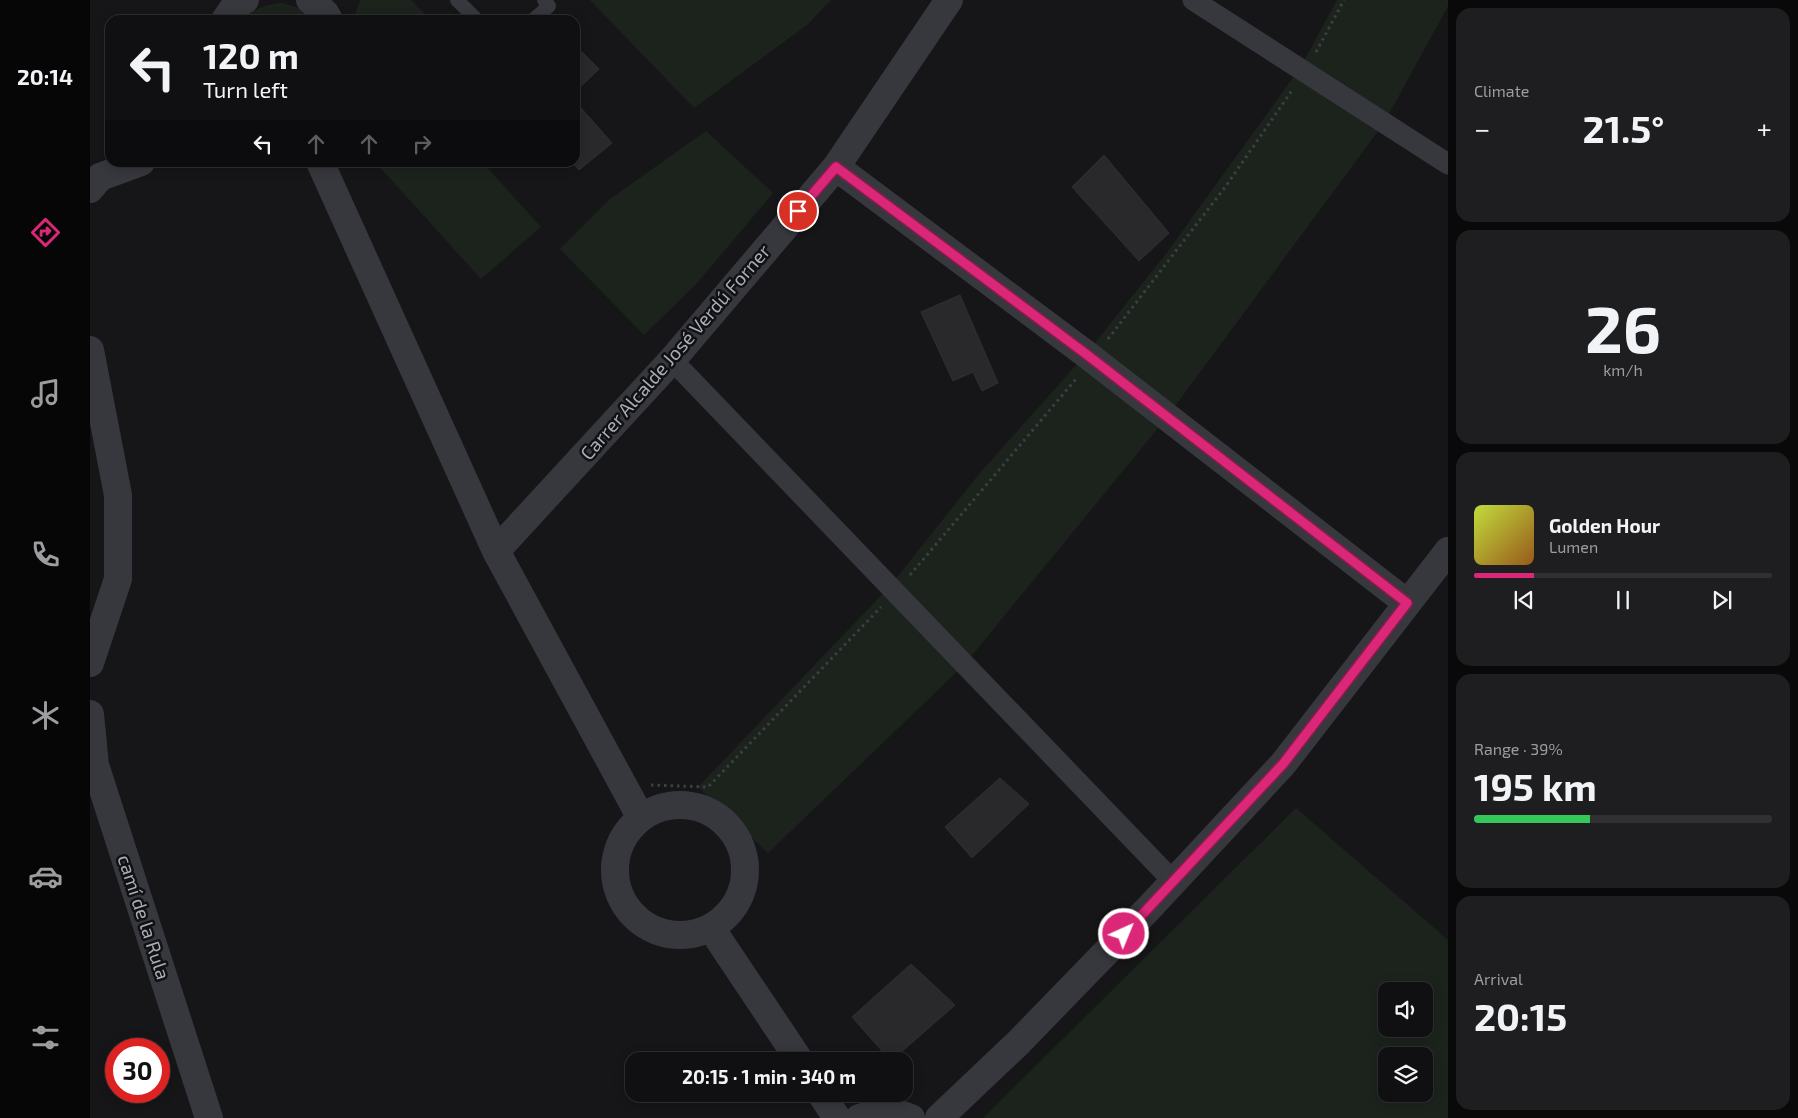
<!DOCTYPE html>
<meta charset="utf-8">
<style>
:root{--surface:#101012;--page:#1e1e20;--text:#f1f3f6;--muted:#9c9d9f;--line:#303032;--accent:#db2777}
body{margin:0;font-family:"Exo 2",sans-serif;background:var(--page);color:var(--text);height:100vh;display:flex;flex-direction:column;font-size:19px;white-space:nowrap}
*{box-sizing:border-box;margin:0}
p{font-size:16px;color:var(--muted)}
.icon{flex:none;width:28px;height:28px;fill:none;stroke:currentColor;stroke-width:2;stroke-linecap:round;stroke-linejoin:round}
.map{position:relative;flex:1;overflow:hidden}
.drawer{display:flex;flex-direction:column;gap:8px;padding:8px;background:#09090a;width:350px}
.drawer>*{flex:none}
.hud{position:absolute;left:15px;top:15px;width:475px;height:152px;border-radius:15px;box-shadow:0 2px 12px #0003,0 0 0 1px var(--line);background:#101012;color:var(--text);overflow:hidden}
.fabs{position:absolute;left:1288px;top:982px;display:grid;gap:10px}
.fabs a{display:grid;place-items:center;width:55px;height:55px;border-radius:10px;background:var(--surface);box-shadow:0 2px 12px #0003,0 0 0 1px var(--line);font-size:25px}
.speed{position:absolute;left:15px;top:1038px;display:flex;gap:10px;font-size:25px;font-weight:700;text-align:center}
.speed>*{display:grid;place-content:center;width:65px;height:65px;border-radius:50%;background:var(--surface);box-shadow:0 2px 12px #0003,0 0 0 1px var(--line);line-height:1}
.speed .limit{border:8px solid #d22;background:#fff;color:#111}
.pin{position:absolute;display:grid;place-items:center;width:42px;height:42px;color:#fff;margin:-21px;border:2px solid #fff;border-radius:50%;box-shadow:0 1px 5px #0007}
.me{position:absolute;width:55px;margin:-28px;rotate:44deg;stroke-linejoin:round;filter:drop-shadow(0 0 4px #0008)}
.turn{display:flex;align-items:center;gap:18px;height:105px;padding:0 15px;font-size:22px}
.turn .icon{width:65px;height:65px;stroke-width:2.5}
.turn b{display:block;font-size:35px;line-height:42px}
.lanes{display:flex;align-items:center;height:48px;padding:0 15px;background:#0003;justify-content:center;gap:25px;direction:ltr}
.lanes .off{opacity:.35}
.big{font-size:38px;font-weight:700;line-height:1.1}
.drawer .tile{flex:1;display:flex;flex-direction:column;justify-content:center;gap:8px;min-width:0;padding:0 18px;border-radius:15px;background:var(--page)}
.drawer .dial{align-items:center;gap:0}
.dial b{font-size:65px;line-height:1}
.song{display:flex;align-items:center;gap:15px}
.cover{width:60px;height:60px;border-radius:8px;background:linear-gradient(135deg,hsl(70 70% 55%),hsl(30 70% 35%))}
.played{height:5px;border-radius:2px;background:linear-gradient(90deg,var(--accent) 20%,var(--line) 20%)}
.keys{display:flex;justify-content:space-around;direction:ltr}
.heat{display:flex;justify-content:space-between;align-items:center;font-size:28px;direction:ltr}
.charge{height:8px;border-radius:4px;background:linear-gradient(90deg,#34c759 39%,var(--line) 0)}
.trip{position:absolute;left:535px;top:1052px;width:288px;height:50px;border-radius:15px;background:var(--surface);box-shadow:0 2px 12px #0003,0 0 0 1px var(--line);font-weight:700;line-height:50px;text-align:center}
main{display:flex;flex:1;min-height:0}
.tabs{display:flex;flex-direction:column;width:90px;justify-content:space-around;align-items:center;background:#060607;color:var(--muted)}
.tabs .icon{width:35px;height:35px}
.tabs .current{color:var(--accent)}
.tabs b{font-size:22px;color:var(--text)}
.map>svg:first-child{display:block}
.green{fill:#1c231d;fill-rule:evenodd}
.building{fill:#29292c;stroke:#303034}
.lines{fill:none;stroke-linecap:round;stroke-linejoin:round}
.path{stroke:#3d3f44;stroke-width:3;stroke-dasharray:2.5 4;stroke-linecap:butt}
.service{stroke:#37383d;stroke-width:14}
.pedestrian{stroke:#37383d;stroke-width:21}
.minor{stroke:#37383d;stroke-width:28}
.route-casing{stroke:#8e194d;stroke-width:12}
.route{stroke:#db2777;stroke-width:9}
.labels{text-anchor:middle;stroke-width:5;stroke-linejoin:round;paint-order:stroke}
.street-label{font-size:19px;fill:#a8adb8;stroke:#111113}
</style>
<main>
<nav class="tabs">
<b>20:14</b>
<svg class="icon current" aria-label="directions" viewBox="0 0 24 24"><path d="M12 3l9 9-9 9-9-9zM9 14v-3h6M13 9l2 2-2 2"/></svg>
<svg class="icon" aria-label="music" viewBox="0 0 24 24"><path d="M9 18V5l10-2v13"/><circle cx="6" cy="18" r="3"/><circle cx="16" cy="16" r="3"/></svg>
<svg class="icon" aria-label="phone" viewBox="0 0 24 24"><path d="M5 4h4l2 5-3 2q2 4 5 5l2-3 5 2v4C11 20 4 13 5 4z"/></svg>
<svg class="icon" aria-label="climate" viewBox="0 0 24 24"><path d="M12 3v18M4 7l16 10M4 17L20 7"/></svg>
<svg class="icon" aria-label="car" viewBox="0 0 24 24"><path d="M5 17H2v-5l4-1 3-4h7l3 4 3 1v5h-3M9 17h6M6 11h13"/><circle cx="7" cy="17" r="2"/><circle cx="17" cy="17" r="2"/></svg>
<svg class="icon" aria-label="filters" viewBox="0 0 24 24"><path d="M4 7h16M4 17h16"/><circle cx="9" cy="7" r="2"/><circle cx="15" cy="17" r="2"/></svg>
</nav>
<div class="map">
<svg width="1358" height="1118" viewBox="0 0 1358 1118">
<rect width="100%" height="100%" fill="#161618"/>
<!-- green -->
<path class="green" d="M270,0H321L341,20H263Z
M500,0H741L717,25L604,108Z
M1247,0H1358V6L1294,123L1077,417L874,665L678,853L608,787L800,586L889,474L996,354L1075,255L1210,68Z
M191,3C204,6 215,9 224,20H152C164,9 174,5 191,3Z
M616,131L683,193L608,282L554,335L470,249L520,199Z
M286,163H393L451,227L391,279Z
M1206,808L1358,940V1118H893ZM1334,991V1029H1296V991ZM1334,1056V1094H1296V1056Z"/>
<!-- building -->
<path class="building" d="M492,52L509,69L486,91L485,59Z
M491,108L522,143L489,170L482,162H485V113Z
M1014,155L1079,233L1049,261L982,187Z
M870,295L908,383L892,391L883,372L863,381L831,312Z
M910,778L939,804L882,858L855,827Z
M821,964L865,1005L801,1061L762,1017Z"/>
<g class="lines">
<!-- path -->
<path class="path" d="M1226,52L1254,0
M1018,339L1136,186L1203,89
M820,575L986,379
M561,785L618,787L791,607"/>
<!-- service -->
<path class="service" d="M367,0L387,20
M443,20L459,6L454,0"/>
<!-- pedestrian -->
<path class="pedestrian" d="M1103,0L1358,164
M582,360L1084,882"/>
<!-- minor -->
<path class="minor" d="M220,0L235,13L239,20
M135,20L144,7L155,0
M230,162L406,551L551,818
M746,167L996,354L1317,603
M0,189L10,177L51,162
M0,350L28,495V579L0,663
M406,551L582,360L746,167L859,0
M0,714L5,765L119,1118
M525 870a65 65 0 1 1 130 0a65 65 0 1 1-130 0Z
M621,928L710,1061
M731,1094L747,1118
M769,1118C790,1111 800,1110 821,1118
M849,1118L928,1043L1060,907L1193,764L1358,551"/>
</g>
<g class="lines">
<!-- route casing -->
<g class="route-casing">
<path id="route" d="M708,211L746,167L996,354L1317,603L1193,764L1034,934"/>
</g>
<!-- route -->
<use href="#route" class="route"/>
</g>
<g class="labels">
<!-- street labels -->
<g class="street-label">
<text transform="translate(585 352) rotate(-49)" y="7">Carrer Alcalde José Verdú Forner</text>
<text transform="translate(54 917) rotate(72)" y="7">camí de la Rula</text>
</g>
</g>
</svg>
<div class="fabs">
<a><svg class="icon" aria-label="sound" viewBox="0 0 24 24"><path d="M4 9h4l5-4v14l-5-4H4zM17 9q2 3 0 6"/></svg></a>
<a><svg class="icon" aria-label="layers" viewBox="0 0 24 24"><path d="M12 4l9 5-9 5-9-5zM3 14l9 5 9-5"/></svg></a>
</div>
<div class="speed"><div class="limit">30</div></div>
<div class="pin" style="left:708px;top:211px;background:#d93025"><svg class="icon" aria-label="arrive" viewBox="0 0 24 24"><path d="M6 21V4h12l-3 4 3 4H6"/></svg></div>
<svg class="me" style="left:1034px;top:934px" viewBox="-20 -20 40 40"><circle r="17" fill="#db2777" stroke="#fff" stroke-width="3"/><path d="M0-11L8 9 0 5-8 9z" fill="#fff"/></svg>
<div class="trip">20:15 · 1 min · 340 m</div>
<div class="hud">
<div class="turn"><svg class="icon" aria-label="left" viewBox="0 0 24 24"><path d="M17 20v-9H6M10 6l-5 5 5 5"/></svg><div><b>120 m</b>Turn left</div></div>
<div class="lanes"><svg class="icon" aria-label="left" viewBox="0 0 24 24"><path d="M17 20v-9H6M10 6l-5 5 5 5"/></svg><svg class="icon off" aria-label="ahead" viewBox="0 0 24 24"><path d="M12 20V5M6 11l6-6 6 6"/></svg><svg class="icon off" aria-label="ahead" viewBox="0 0 24 24"><path d="M12 20V5M6 11l6-6 6 6"/></svg><svg class="icon off" aria-label="right" viewBox="0 0 24 24"><path d="M7 20v-9h11M14 6l5 5-5 5"/></svg></div>
</div>
</div>
<section class="drawer">
<div class="tile"><p>Climate</p>
<div class="heat"><a>−</a><b class="big">21.5°</b><a>+</a></div>
</div>
<div class="tile dial"><b>26</b><p>km/h</p></div>
<div class="tile">
<div class="song"><i class="cover"></i><div><b>Golden Hour</b><p>Lumen</p></div></div>
<div class="played"></div>
<div class="keys"><svg class="icon" aria-label="previous" viewBox="0 0 24 24"><path d="M18 5L8 12l10 7zM5 5v14"/></svg><svg class="icon" aria-label="pause" viewBox="0 0 24 24"><path d="M8 5v14M16 5v14"/></svg><svg class="icon" aria-label="next" viewBox="0 0 24 24"><path d="M6 5l10 7-10 7zM19 5v14"/></svg></div>
</div>
<div class="tile"><p>Range · 39%</p><b class="big">195 km</b><div class="charge"></div></div>
<div class="tile"><p>Arrival</p><b class="big">20:15</b></div>
</section>
</main>
